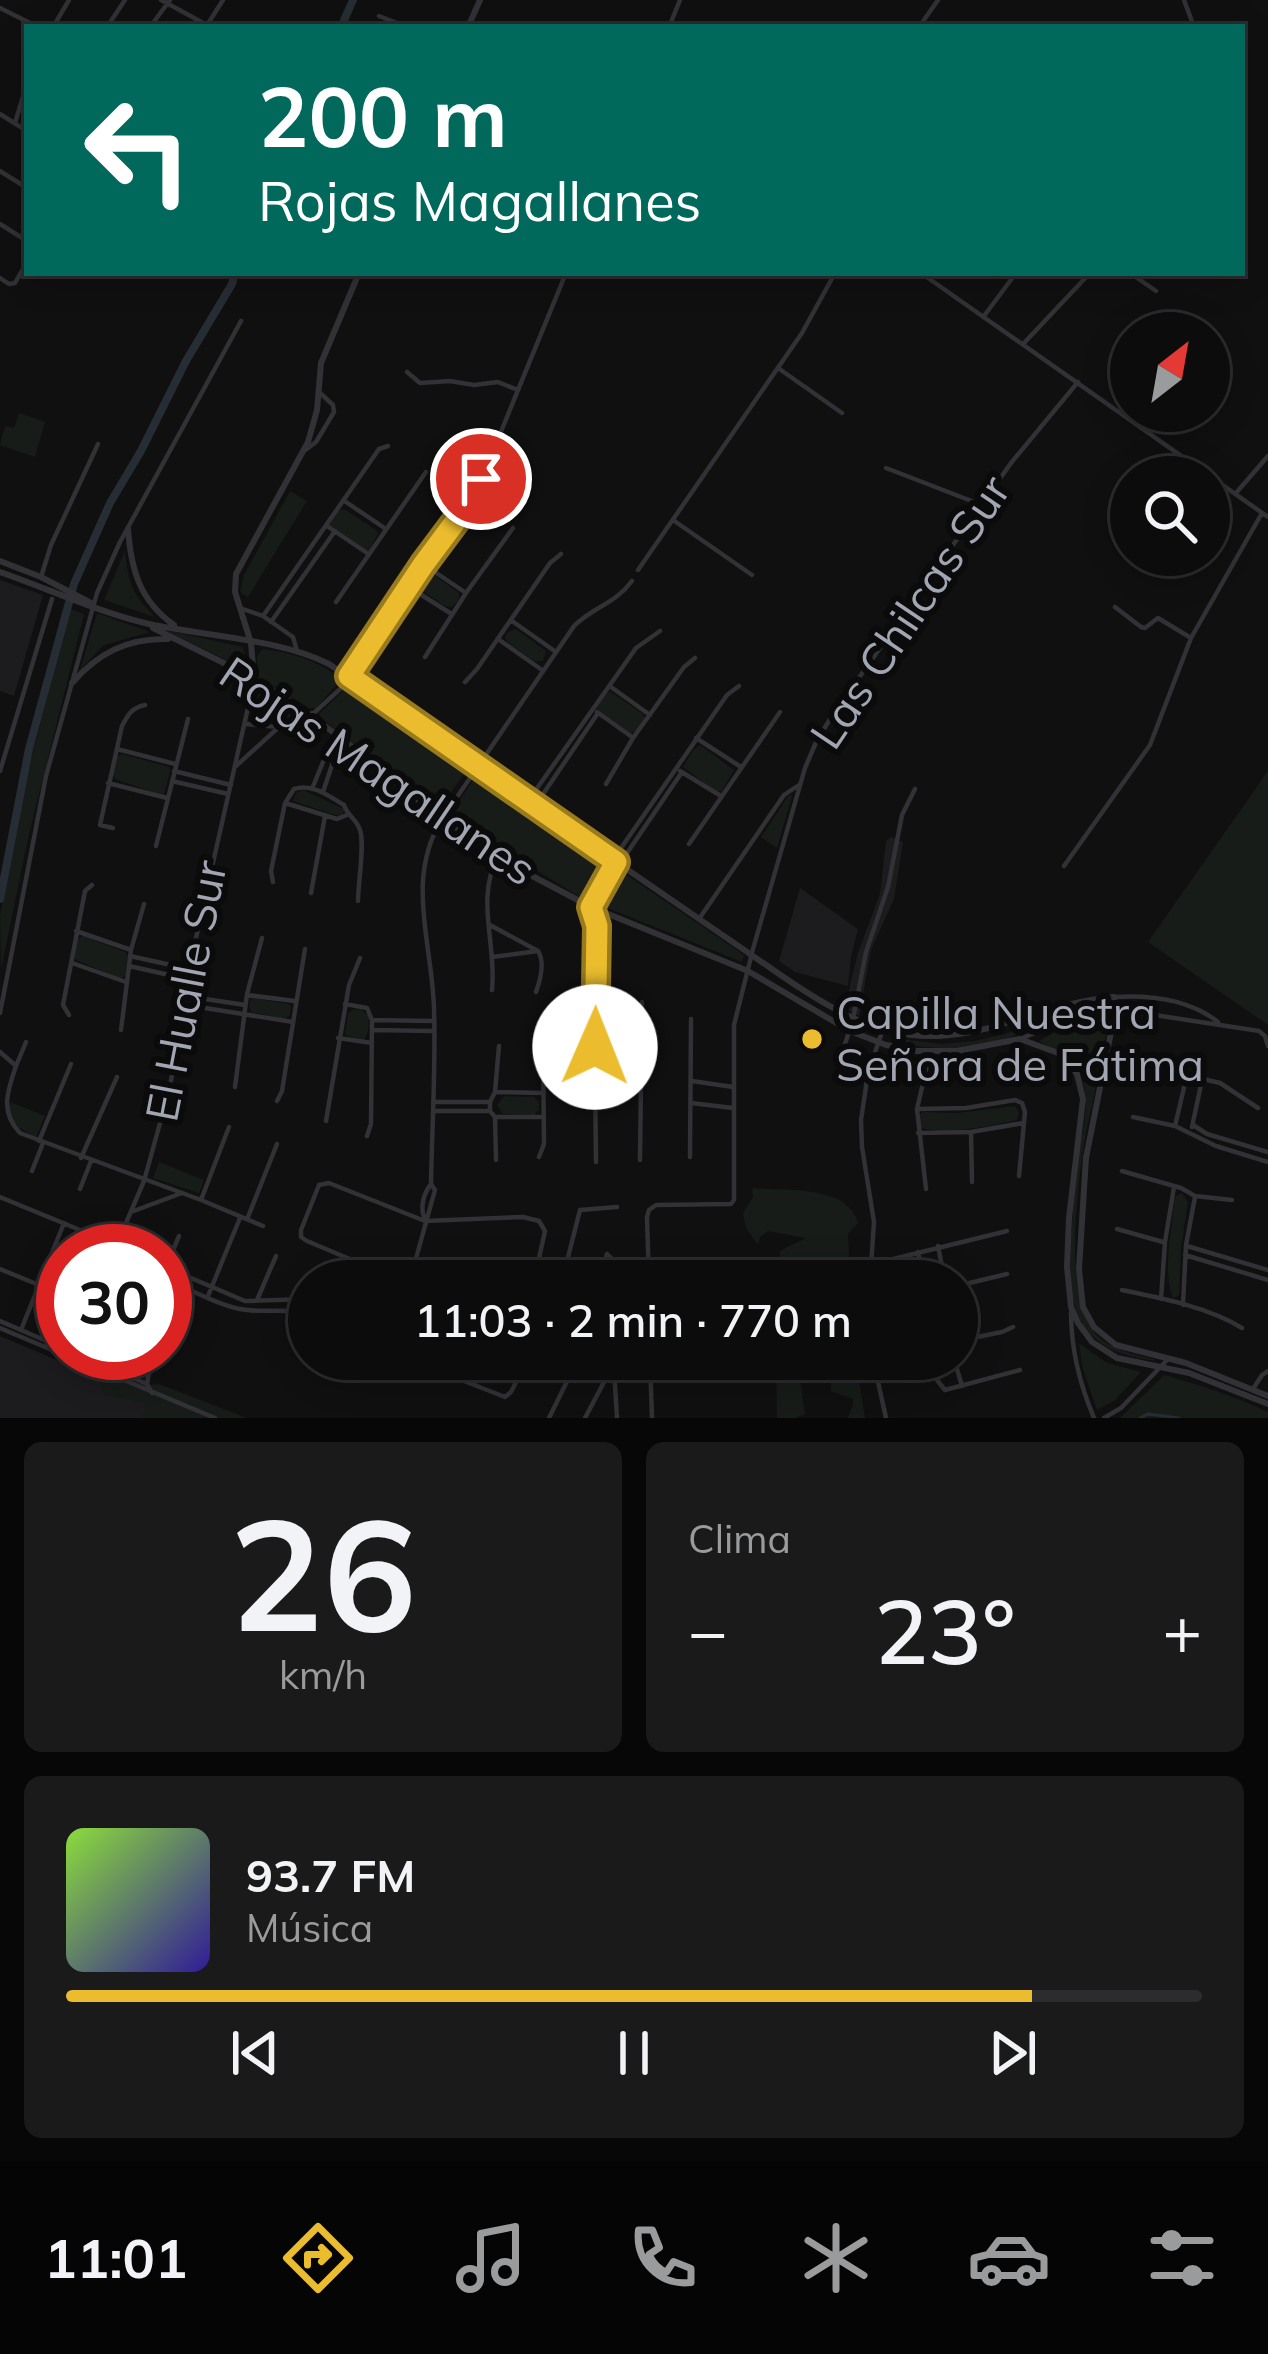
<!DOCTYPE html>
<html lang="es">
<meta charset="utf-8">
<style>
:root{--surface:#0c0c0d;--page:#1a1a1b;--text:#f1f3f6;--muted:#9a9b9d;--line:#2c2c2e;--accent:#ebbd2e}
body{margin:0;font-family:Mulish,sans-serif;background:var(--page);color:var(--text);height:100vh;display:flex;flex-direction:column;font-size:45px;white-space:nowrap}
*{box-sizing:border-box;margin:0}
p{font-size:39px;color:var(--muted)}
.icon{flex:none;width:66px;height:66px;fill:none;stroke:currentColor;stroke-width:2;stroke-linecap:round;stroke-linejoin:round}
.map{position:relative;height:1418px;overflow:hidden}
.details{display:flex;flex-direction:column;gap:24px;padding:24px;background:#070707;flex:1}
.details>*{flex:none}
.banner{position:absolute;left:24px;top:24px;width:1221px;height:252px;border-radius:0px;box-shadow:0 6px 30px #0003,0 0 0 3px var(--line);background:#00695c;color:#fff;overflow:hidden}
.needle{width:78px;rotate:31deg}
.controls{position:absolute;left:1110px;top:312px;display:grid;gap:24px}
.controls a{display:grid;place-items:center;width:120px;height:120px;border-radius:50%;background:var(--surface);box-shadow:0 6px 30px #0003,0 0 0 3px var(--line);font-size:60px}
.speed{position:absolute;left:36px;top:1224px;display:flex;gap:24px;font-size:60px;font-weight:700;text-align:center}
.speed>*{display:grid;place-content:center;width:156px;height:156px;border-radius:50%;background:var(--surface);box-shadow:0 6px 30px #0003,0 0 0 3px var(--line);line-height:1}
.speed .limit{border:18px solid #d22;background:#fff;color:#111}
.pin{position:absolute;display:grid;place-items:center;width:102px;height:102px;color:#fff;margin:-51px;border:6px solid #fff;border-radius:50%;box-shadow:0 3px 12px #0007}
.me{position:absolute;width:132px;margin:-66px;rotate:1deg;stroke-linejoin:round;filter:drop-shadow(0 0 9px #0008)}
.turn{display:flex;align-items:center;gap:42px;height:252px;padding:0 36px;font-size:54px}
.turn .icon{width:156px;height:156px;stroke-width:2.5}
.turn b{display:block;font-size:84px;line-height:102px}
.big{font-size:90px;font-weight:600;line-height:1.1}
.details .card{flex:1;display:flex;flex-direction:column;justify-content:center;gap:18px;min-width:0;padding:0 42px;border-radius:18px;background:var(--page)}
.details .dial{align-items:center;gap:0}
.dial b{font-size:156px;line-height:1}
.song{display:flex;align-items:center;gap:36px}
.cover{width:144px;height:144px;border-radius:18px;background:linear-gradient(135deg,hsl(90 70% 55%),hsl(250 70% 35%))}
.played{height:12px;border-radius:6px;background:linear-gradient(90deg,var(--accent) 85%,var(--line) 85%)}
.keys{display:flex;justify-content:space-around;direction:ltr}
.heat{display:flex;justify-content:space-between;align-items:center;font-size:66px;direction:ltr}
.details .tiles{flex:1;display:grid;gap:24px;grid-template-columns:1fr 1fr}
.card:last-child{grid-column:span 2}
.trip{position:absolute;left:288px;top:1260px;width:690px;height:120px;border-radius:60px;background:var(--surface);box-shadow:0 6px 30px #0003,0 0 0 3px var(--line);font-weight:600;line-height:120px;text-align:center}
.tabs{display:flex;height:192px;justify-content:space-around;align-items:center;background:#050505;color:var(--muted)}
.tabs .icon{width:84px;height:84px}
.tabs .current{color:var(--accent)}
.tabs b{font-size:54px;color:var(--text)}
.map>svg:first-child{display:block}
.built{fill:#1c1c1e}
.green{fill:#171c18}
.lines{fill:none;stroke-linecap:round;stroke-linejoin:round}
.stream{stroke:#272d34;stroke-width:3}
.canal{stroke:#272d34;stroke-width:8}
.minor{stroke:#313136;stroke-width:4.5}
.tertiary{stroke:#313136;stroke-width:6}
.route-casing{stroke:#997b1e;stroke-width:30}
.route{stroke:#ebbd2e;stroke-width:21}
.poi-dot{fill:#ebbd2e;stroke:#0b0b0c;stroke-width:4.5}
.labels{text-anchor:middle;stroke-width:12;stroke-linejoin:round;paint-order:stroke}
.street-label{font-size:45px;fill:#a2a5b2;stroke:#0b0b0c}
.poi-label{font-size:45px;fill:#a2a5b2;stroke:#0b0b0c;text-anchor:start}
</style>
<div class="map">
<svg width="1268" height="1418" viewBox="0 0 1268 1418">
<rect width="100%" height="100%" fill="#101011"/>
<!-- built -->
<path class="built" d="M0,580L43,595L14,696L0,691Z
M891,837L903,842L894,899L871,950L859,1016L846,1009L850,985L858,953L880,894L886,841Z
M800,888L858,929L851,957L848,986L795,972L779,961Z
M0,1336L194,1418H0Z"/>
<!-- green -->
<path class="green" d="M19,413L45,422L35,457L0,445L5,426L14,428Z
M290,491L307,501L248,597L240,592L244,575Z
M344,509L376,530L378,534L369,550L365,551L329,526L337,512Z
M125,551C128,583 132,594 155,617L104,600Z
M428,571L459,593V599L452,607L445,606L415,586L421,574Z
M70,609L84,614L28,838L1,970L0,916L27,775Z
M97,613L150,632L104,645L80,670Z
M516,629L546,651L543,661H534L507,642L505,637L508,632Z
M164,630L243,647L247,666L243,668Z
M262,649C290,652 316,660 339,677V682L316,708H309L257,676V656Z
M350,684L466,766L467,770L439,809H435L321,718L319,714Z
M261,690L293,710L296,716L277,721L254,720L258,694Z
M611,692L643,714L645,720L637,731L630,733L598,710L597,706L606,693Z
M700,745L734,770L722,791H715L683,767L693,750Z
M122,754L169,767L170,771L164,794L161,795L115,779L113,775L116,757Z
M1268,771V1025L1148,942Z
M476,776L482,778L604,860L606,867L587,898L583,899L452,818L451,813Z
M303,790L344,809L342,817L293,801L296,793Z
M789,795L792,796L777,848L761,837Z
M618,869L744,955L742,962L595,903Z
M83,936L125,952L128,956L126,975L120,979L74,959L76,939Z
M252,998L288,1004L291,1006L290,1015L285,1019L251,1012L249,1004Z
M1103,1002L1107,1003L1106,1008L1072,1013L1006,1039L955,1049L896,1045L889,1041L893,1038L941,1044L974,1041L1005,1034L1076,1008Z
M354,1009L362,1010L369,1016L368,1031L364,1041L345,1035L348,1014Z
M1105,1020L1109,1022V1026L1098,1064L1089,1074L1077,1071L1066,1057L1039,1041L1060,1029Z
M601,1055L637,1056L640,1059V1070L603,1072L598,1068L597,1059Z
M1096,1079C1096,1095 1089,1115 1086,1133C1078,1182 1062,1294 1095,1333C1111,1350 1132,1354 1154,1359L1155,1361C1078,1350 1067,1313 1071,1241C1073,1216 1073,1190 1077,1166C1080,1138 1091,1109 1083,1082Z
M504,1096L534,1097L539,1102V1110L534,1115L503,1114L497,1105Z
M10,1102L45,1116L36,1137C20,1129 7,1122 10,1102Z
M1015,1106L1019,1113L1017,1120C986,1127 952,1134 920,1128L919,1115L923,1112L957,1113Z
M159,1162L204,1180L199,1193L153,1178Z
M752,1188C785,1191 848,1184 858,1223L848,1234L850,1274L846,1281H776L780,1251L806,1238L768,1231L760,1237L758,1245L746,1228L743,1213L753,1197Z
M1182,1193L1188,1202L1181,1248L1179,1295L1173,1298C1162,1271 1172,1231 1174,1202L1176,1196Z
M1079,1343L1107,1363L1141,1372L1115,1400L1097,1410L1083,1369Z
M82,1353H126L147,1362V1378L140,1379L84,1357Z
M776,1359H801L800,1379L805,1414L796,1418H777Z
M830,1359H854L856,1361L865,1418H848L853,1405V1399L831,1391Z
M107,1374L143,1385L159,1384L247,1418H142L147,1403L107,1396L101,1389L102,1377Z
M1164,1375C1200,1385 1235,1396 1268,1412V1418H1120Z"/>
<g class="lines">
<!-- stream -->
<path class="stream" d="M1140,1418L1148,1414L1179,1418"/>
<!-- canal -->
<path class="canal" d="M341,27L353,0
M0,899L29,749L74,584L110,503L141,451L186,361L232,284L235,273"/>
<!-- minor -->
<path class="minor" d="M161,0L207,25
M1184,0L1194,27
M0,8L38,27
M379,16L407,27
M209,22L223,0
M53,27L69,0
M107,27L125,0
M150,27L170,0
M669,27L680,0
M919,27L938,0
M0,114L27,131
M15,123L27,83
M0,171L27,188
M0,224L27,241
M921,273L1268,517
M1130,273L1156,291
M0,278L9,284L15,283L27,262
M984,316L1016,273
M1024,343L1090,273
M778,368L842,413
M407,372L420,383L450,381L474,385L498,382L518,390
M304,451L316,442L334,412L333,405L318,391
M491,456L566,273
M886,468L982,505
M1236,493L1268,456
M346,502L386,529
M673,520L752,575
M327,526L367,553
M426,566L466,593
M638,570L802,333L835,273
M41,577L51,545L98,444
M409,587L450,613
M336,602L426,472
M1115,607L1141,627L1145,628L1158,618L1191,638
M243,609L263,616L293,637L297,651
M263,616L379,449L388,446
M512,621L556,652
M271,622L335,531
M498,639L542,670
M425,657L466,593L513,528
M465,682L477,669L550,563L561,554
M611,687L650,715
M597,712L632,737
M246,724L279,727
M696,738L741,767
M117,749L175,764
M236,766L279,727L315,712L340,689L423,565L470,502L481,479
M0,771L52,599
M174,771L231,785
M680,771L721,796
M172,781L228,794
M108,783L167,798
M606,784L633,738L684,667L695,658
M312,789L323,762L340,737
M323,792L333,762L346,744
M528,801L636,648L660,631
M285,803L337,819L347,815
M535,806L598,713
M113,828L100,825L122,726C128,715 131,708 145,705
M689,844L780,712
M156,846L188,719
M616,862L623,859L682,772
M1064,866L1150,745L1191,638L1262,513
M273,882L271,871L285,803L294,789C312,783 329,796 344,805C348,817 356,818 360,830C365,844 358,883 358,901
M311,893L325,816
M699,919L784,795L799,785
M490,925L538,951
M76,931L131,950
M130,956L189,969
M492,957L538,951
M72,963L126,982
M129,966L187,979
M492,990C497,944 475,900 498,856
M536,992C540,981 545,962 538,951
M247,995L295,1001
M186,996L245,1005
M1115,997C1151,995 1190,1000 1218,1022
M345,1004L367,1008L372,1020
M186,1005L293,1022
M0,1013L46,776L97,593L120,542L241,321
M69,1015L63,1005L85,891L92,885
M372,1020L432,1021
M121,1030L131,950L144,904
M372,1030L432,1031
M338,1038L372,1043
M1020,1039L1069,1019L1100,1012H1135L1259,1031L1265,1036L1268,1046
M0,1052L16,1066C7,1092 0,1112 20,1133L201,1200L263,1226
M592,1053L595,1047L597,926L593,910
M593,1053H642
M840,1060L853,1019L866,952L888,887L902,815L915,789
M1143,1065L1220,1083L1258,1108
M16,1066L26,1042
M595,1074L641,1073
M692,1081L733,1087
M235,1087L247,994L262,938
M495,1092L544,1093
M277,1101L282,1091L305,949
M433,1102H490
M691,1103L733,1108
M917,1109L966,1108L1015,1100L1022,1103L1025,1112L1019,1176
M433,1111H490
M495,1117H543
M1133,1117L1175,1126L1216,1146L1268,1162
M326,1121L349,985L360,958
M1193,1125L1207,1134L1268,1152
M1175,1126L1186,1079
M1192,1127L1202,1080
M971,1132L972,1182
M918,1133L971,1132L1023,1123
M367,1136L371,1124L372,1020
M39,1141L71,1064
M539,1157L544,1144L543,1047
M690,1157L691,1019
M81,1158L117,1077
M496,1160L495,1117L490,1111V1102L495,1092L499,1046
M640,1160L642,1002
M596,1162L595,1074L592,1053L587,1045L586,1025L589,911L621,848L727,695L739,686
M32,1171L43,1143
M1122,1171L1181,1188L1195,1196L1232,1200
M80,1189L91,1161
M926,1189L917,1109L930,1053
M0,1197L131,1251
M201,1200L229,1127
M131,1212L182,1193
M248,1217L277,1144
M424,1217C420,1206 424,1193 431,1184
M1117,1229L1163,1242
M938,1246L945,1281
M1187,1246L1268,1270
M114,1251L144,1181L170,1087L189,969L254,681
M918,1252L924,1281
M607,1254L612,1259L613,1281
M1185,1255L1268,1280
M415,1262L435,1190L431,1184C432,1125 436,1066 434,1008C432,942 405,879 442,819L574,626C593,607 615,604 632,581
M873,1264L1007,1231
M165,1267L245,1301L309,1299
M0,1269L39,1285
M165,1269L179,1236
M165,1279C188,1288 217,1305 240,1309C264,1314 286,1306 309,1316
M317,1281L321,1271
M462,1281L415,1262L395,1272L383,1273L307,1241L301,1237V1230L319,1185L329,1183L425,1221L523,1217L539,1221L545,1231L534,1281
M562,1281L580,1210L617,1207
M600,1281L607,1254
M649,1281L647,1217L649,1210L656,1205L731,1204L734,1200V1025L753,949L805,768L817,740L834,713L1011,463L1078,382
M870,1281L874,1222L862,1147L861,1120L868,1073L883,1029
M957,1286L1007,1274
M1122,1290C1161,1298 1208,1307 1242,1328
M208,1296L240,1218
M1161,1299L1165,1242L1174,1187
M257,1300L276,1256
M1183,1305L1186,1245L1195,1197
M1071,1312C1071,1349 1080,1385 1094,1418
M0,1321L63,1348
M0,1328L215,1418
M21,1330L64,1223
M957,1341L1002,1332L1013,1327
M74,1353L147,1384L152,1393
M138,1353L151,1361L147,1384
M408,1359L505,1397L511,1392L528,1359
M650,1359L652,1418
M873,1359L886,1418
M931,1359L937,1380L945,1390L1020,1370
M954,1359L962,1386
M612,1367L614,1369L617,1418
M877,1372L907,1359
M469,1381L478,1359
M1253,1389L1262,1375L1268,1371
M549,1418L578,1359
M585,1418L612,1367
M1104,1418L1121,1408L1168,1359"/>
<!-- tertiary -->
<path class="tertiary" d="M468,27L480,0
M128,529C131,570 140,601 174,625
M0,561L41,577L91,603
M0,572C49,589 98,612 149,624C204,636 280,639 329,664L782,976C860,1029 912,1053 1006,1023C1042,1012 1076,1000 1114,997L1115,1012L1086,1158L1079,1269L1083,1307L1094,1327L1116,1345L1186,1363L1268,1396
M153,628L254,678L284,697L340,737L433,812L517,868L591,907L748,971L850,1031L886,1045L917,1051H957L1020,1039L1058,1053L1077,1074L1083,1099L1069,1218L1067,1267L1071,1307L1078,1323L1092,1342L1117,1358L1189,1373L1268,1404
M254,678L251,643L235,592L236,574L308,442L317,410L321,363L359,273
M72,683C98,653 128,638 168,639"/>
</g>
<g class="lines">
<!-- route casing -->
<g class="route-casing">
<path id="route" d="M481,479L470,502L423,565L349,676L616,862L591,907L597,926L595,1047"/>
</g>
<!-- route -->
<use href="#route" class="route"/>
</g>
<!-- markers -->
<circle class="poi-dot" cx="812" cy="1039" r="12"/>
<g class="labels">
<!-- street labels -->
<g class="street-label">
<text transform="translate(910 612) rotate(-56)" y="16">Las Chilcas Sur</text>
<text transform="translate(378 771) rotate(34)" y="16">Rojas Magallanes</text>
<text transform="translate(186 991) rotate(-79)" y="16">El Hualle Sur</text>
</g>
<!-- poi labels -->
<g class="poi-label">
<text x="836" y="1029">Capilla Nuestra<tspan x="836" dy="52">Señora de Fátima</tspan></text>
</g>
</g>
</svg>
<div class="controls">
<a><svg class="needle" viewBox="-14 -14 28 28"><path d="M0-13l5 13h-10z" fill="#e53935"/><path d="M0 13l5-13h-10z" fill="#9a9b9d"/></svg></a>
<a><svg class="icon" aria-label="search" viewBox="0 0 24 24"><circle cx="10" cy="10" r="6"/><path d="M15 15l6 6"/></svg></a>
</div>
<div class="speed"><div class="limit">30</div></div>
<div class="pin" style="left:481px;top:479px;background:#d93025"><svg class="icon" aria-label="arrive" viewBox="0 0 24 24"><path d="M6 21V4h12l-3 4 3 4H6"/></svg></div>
<svg class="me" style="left:595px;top:1047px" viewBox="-20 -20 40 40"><circle r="19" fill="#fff"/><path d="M0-13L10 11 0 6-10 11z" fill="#ebbd2e"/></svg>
<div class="trip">11:03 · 2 min · 770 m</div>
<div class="banner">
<div class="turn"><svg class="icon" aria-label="left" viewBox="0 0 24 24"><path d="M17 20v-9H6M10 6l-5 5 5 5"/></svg><div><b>200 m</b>Rojas Magallanes</div></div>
</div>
</div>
<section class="details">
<div class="tiles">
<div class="card dial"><b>26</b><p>km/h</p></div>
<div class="card"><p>Clima</p>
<div class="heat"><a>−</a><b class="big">23°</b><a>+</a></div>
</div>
<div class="card">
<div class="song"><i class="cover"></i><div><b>93.7 FM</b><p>Música</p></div></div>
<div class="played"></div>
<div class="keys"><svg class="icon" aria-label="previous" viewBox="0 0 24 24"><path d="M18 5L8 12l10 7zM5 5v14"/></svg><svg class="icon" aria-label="pause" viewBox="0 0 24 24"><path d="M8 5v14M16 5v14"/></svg><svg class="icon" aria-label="next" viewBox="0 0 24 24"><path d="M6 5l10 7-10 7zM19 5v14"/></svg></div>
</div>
</div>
</section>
<nav class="tabs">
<b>11:01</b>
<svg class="icon current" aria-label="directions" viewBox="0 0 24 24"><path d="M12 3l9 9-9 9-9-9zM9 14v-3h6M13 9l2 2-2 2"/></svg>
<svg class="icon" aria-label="music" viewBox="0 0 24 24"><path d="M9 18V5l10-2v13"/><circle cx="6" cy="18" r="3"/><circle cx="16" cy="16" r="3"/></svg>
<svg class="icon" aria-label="phone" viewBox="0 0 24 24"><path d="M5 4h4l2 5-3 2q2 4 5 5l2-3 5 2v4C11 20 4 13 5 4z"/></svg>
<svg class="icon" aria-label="climate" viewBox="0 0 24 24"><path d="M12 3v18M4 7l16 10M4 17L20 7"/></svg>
<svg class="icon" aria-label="car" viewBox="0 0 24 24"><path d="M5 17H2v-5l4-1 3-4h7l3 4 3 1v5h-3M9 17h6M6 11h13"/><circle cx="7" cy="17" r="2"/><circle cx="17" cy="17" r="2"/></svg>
<svg class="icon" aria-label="filters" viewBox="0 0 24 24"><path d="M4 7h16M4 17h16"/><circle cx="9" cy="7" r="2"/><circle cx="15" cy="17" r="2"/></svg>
</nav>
